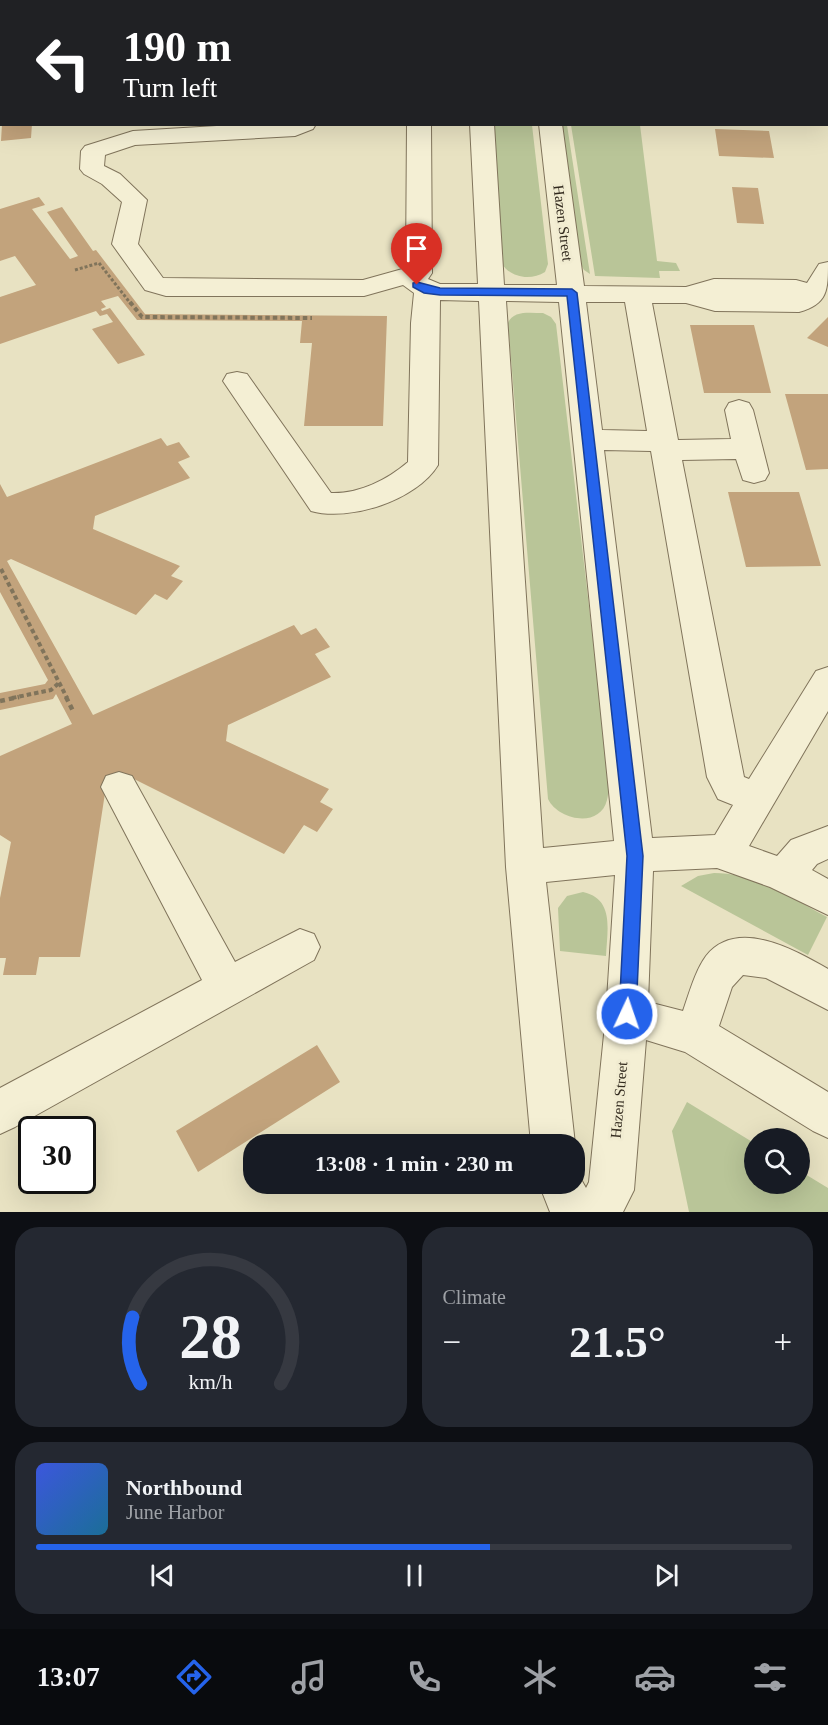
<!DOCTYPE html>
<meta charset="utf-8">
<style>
:root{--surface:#171b24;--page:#242831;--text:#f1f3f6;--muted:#9ea1a6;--line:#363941;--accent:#2563eb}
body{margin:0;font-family:"Times New Roman",serif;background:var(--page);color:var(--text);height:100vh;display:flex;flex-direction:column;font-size:22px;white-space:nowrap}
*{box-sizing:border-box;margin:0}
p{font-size:20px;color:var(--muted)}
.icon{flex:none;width:33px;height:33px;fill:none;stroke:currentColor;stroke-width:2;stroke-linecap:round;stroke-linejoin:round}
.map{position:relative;height:1212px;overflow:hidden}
.sheet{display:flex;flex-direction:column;gap:15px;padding:15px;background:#0d0f14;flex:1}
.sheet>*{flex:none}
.top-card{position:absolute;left:0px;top:0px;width:828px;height:126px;box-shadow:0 6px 24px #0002;background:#202124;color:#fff;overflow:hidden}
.buttons{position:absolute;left:744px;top:1128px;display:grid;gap:12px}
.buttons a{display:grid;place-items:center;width:66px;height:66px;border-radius:50%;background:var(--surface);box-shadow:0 6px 24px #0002;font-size:30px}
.speed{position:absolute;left:18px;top:1116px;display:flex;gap:12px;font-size:30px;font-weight:700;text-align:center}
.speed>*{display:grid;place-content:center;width:78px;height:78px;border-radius:50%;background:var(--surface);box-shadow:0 6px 24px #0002;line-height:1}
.speed .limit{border:3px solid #111;border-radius:9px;background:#fff;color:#111}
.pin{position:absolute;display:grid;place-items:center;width:51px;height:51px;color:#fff;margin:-62px -26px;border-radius:50% 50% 50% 0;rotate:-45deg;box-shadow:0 0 6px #0007}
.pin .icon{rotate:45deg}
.me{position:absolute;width:66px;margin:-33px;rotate:3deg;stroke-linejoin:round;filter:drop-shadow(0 0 4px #0008)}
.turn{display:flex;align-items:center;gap:21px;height:126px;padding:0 24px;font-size:27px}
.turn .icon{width:78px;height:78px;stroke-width:2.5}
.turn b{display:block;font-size:42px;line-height:51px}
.big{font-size:45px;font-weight:700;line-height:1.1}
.sheet .card{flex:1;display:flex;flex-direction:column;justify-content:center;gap:9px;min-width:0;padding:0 21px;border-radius:24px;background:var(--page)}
.sheet .dial{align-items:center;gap:0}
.dial svg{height:156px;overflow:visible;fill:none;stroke:var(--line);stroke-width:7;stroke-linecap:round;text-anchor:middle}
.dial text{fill:var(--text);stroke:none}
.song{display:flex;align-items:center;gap:18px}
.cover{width:72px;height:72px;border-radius:9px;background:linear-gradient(135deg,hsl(230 70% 55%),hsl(200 70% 35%))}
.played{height:6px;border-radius:3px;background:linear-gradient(90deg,var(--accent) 60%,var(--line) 60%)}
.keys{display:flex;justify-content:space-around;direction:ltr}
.heat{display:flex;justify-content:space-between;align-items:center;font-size:33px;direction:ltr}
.sheet .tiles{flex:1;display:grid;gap:15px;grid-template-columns:1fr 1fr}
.card:last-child{grid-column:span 2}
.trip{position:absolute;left:243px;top:1134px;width:342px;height:60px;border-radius:24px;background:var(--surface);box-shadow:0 6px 24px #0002;font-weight:700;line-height:60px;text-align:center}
.tabs{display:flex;height:96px;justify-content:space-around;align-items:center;background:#090b0e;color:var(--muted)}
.tabs .icon{width:42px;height:42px}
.tabs .active{color:var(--accent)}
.tabs b{font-size:27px;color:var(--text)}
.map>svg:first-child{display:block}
.green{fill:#b9c598}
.building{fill:#c2a37c}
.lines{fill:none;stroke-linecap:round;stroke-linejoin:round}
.minor-casing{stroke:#80745b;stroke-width:2}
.path-far2{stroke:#80745b;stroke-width:3;stroke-dasharray:3 2;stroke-linecap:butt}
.path-far1{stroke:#80745b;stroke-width:4;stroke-dasharray:4.5 3;stroke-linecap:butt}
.path{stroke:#80745b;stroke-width:4.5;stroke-dasharray:5 4;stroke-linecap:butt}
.minor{fill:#f4efd4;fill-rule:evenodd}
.route{fill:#2563eb;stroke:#184099;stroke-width:1.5}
.labels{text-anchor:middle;stroke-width:6;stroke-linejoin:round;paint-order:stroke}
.street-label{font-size:15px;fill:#322a1e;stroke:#f1ecd1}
</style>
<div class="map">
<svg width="828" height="1212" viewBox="0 0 828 1212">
<rect width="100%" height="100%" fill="#e8e2c2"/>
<!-- green -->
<path class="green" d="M491,125H532L548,264L545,272C531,281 511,278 502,264Z
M559,125H567L590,274L584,270L579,261L581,260L578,259Z
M571,125H640L657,261L676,263L680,271H659L660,278L595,276Z
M543,313L551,317L556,324L605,743C606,759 611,785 607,800C600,829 558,820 548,799L508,323C513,310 530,313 543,313Z
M714,873C756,873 791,898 827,917L808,955L681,886L698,876Z
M583,892C615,899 607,931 606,956L560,951L558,908L567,896Z
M687,1102L754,1143V1184H800V1171L828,1188V1212H689L672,1131Z"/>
<!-- building -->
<path class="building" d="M2,124H32L31,138L1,141Z
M715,129L769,131L774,158L719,156Z
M732,187L758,188L764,224L737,223Z
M39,197L45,205L32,209L70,259L78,256L47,212L62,207L93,251L96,250L145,314L387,316L383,426H304L312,343H300L302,321L137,320L118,296L101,301L106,307L101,309L102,311L110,308L145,355L118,364L92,329L113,322L107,314L100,316L96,311L0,344V297L36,285L15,256L0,261V209Z
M828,317V347L807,338Z
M690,325H754L771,393H704Z
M785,394H828V469L806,470Z
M161,438L167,446L179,442L190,457L178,462L190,478L95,516L93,529L180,566L171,576L183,581L167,600L155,594L136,615L11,559L7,561L93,715L294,625L301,635L316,628L330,647L315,654L331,677L228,725L226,741L329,789L320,802L333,809L317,832L304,825L284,854L134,779L105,793L80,957H39L36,975H3L6,958H0V898L11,842L0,835V756L72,724L56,694L53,699L0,710V693L45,684L48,680L0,592V484L7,497Z
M728,492H799L821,566L746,567Z
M317,1045L340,1082L198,1172L176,1131Z"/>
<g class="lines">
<!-- minor casing -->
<g class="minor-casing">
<path id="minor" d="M224,0H248L223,2Z
M474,0H494V2H474Z
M533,0H553V2H533Z
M722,0H742L743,2H722Z
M826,5H828L826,21Z
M826,37H828V52H826Z
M0,64H2V78H0Z
M250,124H316L313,129L295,136L135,145L105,155L104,166L120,174L147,200L138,244L163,278L363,280L406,268L407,124H431L432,273L428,279L440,284H478L470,124H494L504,285H557L539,124H562L584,286L686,287L714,279L796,280L807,283L819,264L828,262C828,290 828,304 799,312L715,311L686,303H652L678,440L731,439L725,410L729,403L739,400L749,403L753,410L769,473L765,480L754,483L743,480L736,459L682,460L744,777L749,779L816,671L828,667V711L749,846L777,856L791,840L828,826V859L817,864L812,870L828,879V915L770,887L717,868L653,871L648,1002L683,1011C689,994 695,971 706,956C737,917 795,950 828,969V1010L766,978L743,975L732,987L719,1026L828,1092V1138L813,1131L685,1052L646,1040L634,1190L623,1212H550L539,1184H574V1167L586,1188L589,1182L606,1015L615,875L546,882L575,1144H531L506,867L479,301L440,300L438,465C417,500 350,522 311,511L223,381L227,374L237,372L247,374L331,493C359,494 387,480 408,462L411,323L414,293L403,285L364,296H166L145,290L112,244L122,202L102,184L84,174L80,169L81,151L85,146L133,131ZM506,301L559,302L614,841L543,848ZM586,302H625L647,431L602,430ZM604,450L651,451L707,777L718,799L733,805L715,835L652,838Z
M119,772L132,776L235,962L300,929L314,934L320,947L314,960L15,1127L0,1134V1088L202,980L101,787L106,776Z"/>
</g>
<!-- path-far2 -->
<path class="path-far2" d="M75,270L99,263L131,304"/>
<!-- path-far1 -->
<path class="path-far1" d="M130,302L142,317L312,318
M1,569L67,698
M12,698L51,690L59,683"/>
<!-- path -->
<path class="path" d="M66,697L74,713
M0,701L19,697"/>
<!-- minor -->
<use href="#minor" class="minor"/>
</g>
<!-- route -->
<path class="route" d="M417,282L440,288L572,289L577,293L643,856L636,1014L633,1020L627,1023L621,1020L619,1014L627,856L567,296L440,295L424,293L413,287V283Z"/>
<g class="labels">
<!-- street labels -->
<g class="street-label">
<text transform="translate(563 223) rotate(83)" y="5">Hazen Street</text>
<text transform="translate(619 1100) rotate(-85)" y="5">Hazen Street</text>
</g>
</g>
</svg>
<div class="buttons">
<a><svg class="icon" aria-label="search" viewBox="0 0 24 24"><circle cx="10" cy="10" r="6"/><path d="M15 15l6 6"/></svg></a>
</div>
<div class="speed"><div class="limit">30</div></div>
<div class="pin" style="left:417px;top:285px;background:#d93025"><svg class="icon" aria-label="arrive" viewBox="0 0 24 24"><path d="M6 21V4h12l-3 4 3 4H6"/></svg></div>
<svg class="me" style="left:627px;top:1014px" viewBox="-20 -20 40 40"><circle r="17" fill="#2563eb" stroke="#fff" stroke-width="3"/><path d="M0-11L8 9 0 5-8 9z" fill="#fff"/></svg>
<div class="trip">13:08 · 1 min · 230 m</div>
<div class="top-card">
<div class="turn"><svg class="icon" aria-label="left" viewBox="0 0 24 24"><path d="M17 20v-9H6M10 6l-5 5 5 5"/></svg><div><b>190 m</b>Turn left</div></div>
</div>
</div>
<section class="sheet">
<div class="tiles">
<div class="card dial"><svg viewBox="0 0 100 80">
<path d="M14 69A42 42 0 1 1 86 69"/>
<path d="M14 69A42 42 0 0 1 10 35" stroke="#2563eb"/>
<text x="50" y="56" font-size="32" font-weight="700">28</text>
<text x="50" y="72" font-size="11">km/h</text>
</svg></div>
<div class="card"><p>Climate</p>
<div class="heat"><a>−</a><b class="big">21.5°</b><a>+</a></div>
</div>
<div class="card">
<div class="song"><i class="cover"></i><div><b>Northbound</b><p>June Harbor</p></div></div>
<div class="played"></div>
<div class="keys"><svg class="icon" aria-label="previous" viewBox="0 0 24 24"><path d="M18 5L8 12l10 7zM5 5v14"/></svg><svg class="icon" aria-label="pause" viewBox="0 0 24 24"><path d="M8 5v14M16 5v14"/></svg><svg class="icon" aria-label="next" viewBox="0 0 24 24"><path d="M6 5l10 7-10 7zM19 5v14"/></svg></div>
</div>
</div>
</section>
<nav class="tabs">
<b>13:07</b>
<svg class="icon active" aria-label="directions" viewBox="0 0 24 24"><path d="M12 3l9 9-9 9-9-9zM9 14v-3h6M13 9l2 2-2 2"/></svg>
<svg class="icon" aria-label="music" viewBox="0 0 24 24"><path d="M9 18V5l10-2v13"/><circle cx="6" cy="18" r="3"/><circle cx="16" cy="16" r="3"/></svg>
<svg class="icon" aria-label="phone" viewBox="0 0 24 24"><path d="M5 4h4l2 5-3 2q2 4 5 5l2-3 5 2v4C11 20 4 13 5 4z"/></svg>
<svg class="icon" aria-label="climate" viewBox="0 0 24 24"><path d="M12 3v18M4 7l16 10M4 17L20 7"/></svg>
<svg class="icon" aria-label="car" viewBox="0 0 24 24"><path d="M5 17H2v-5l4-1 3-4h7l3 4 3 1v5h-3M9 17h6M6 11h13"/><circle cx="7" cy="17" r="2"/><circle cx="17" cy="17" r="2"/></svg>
<svg class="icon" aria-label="filters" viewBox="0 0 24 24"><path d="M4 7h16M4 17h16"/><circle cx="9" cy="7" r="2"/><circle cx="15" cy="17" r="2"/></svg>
</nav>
